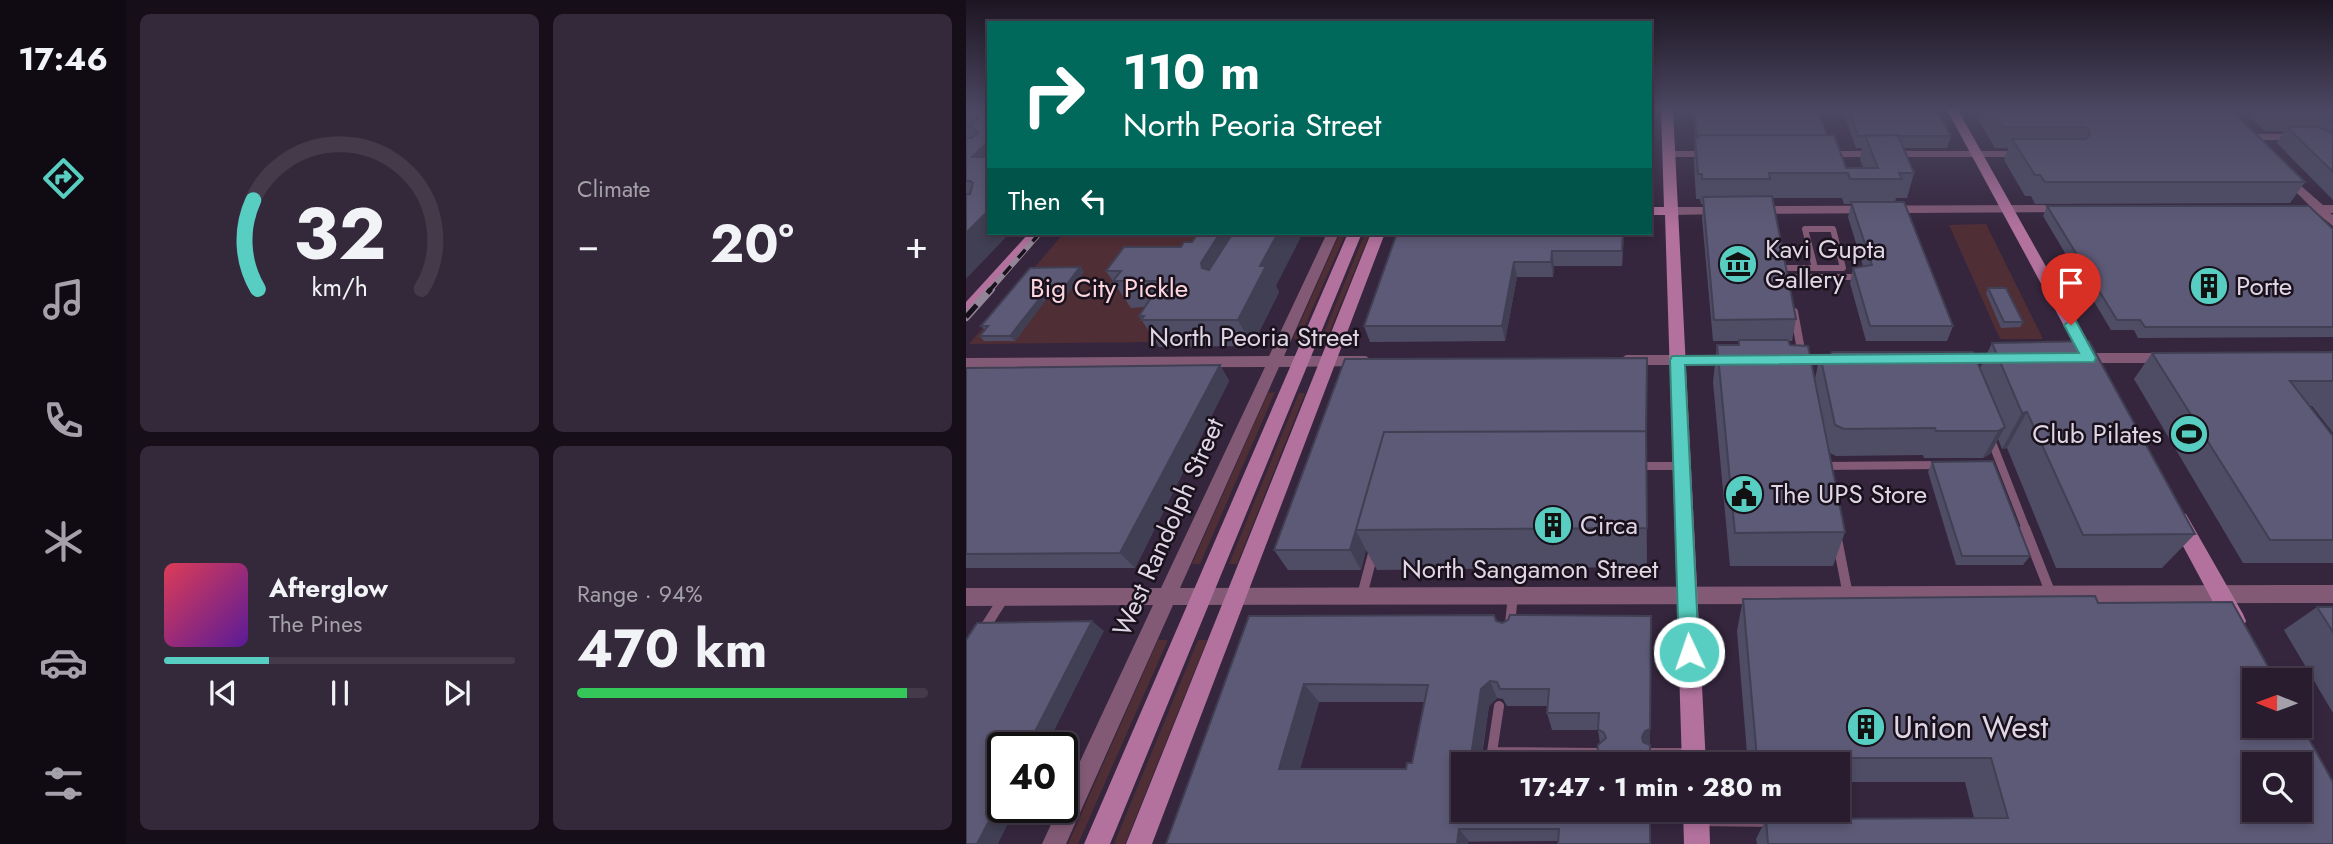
<!DOCTYPE html>
<meta charset="utf-8">
<style>
:root{--surface:#281c2e;--page:#34293a;--text:#f1f3f6;--muted:#a5a1aa;--line:#443a4a;--accent:#57cec1}
body{margin:0;font-family:Jost,sans-serif;background:var(--page);color:var(--text);height:100vh;display:flex;flex-direction:column;font-size:26px;white-space:nowrap}
*{box-sizing:border-box;margin:0}
p{font-size:23px;color:var(--muted)}
.icon{flex:none;width:38px;height:38px;fill:none;stroke:currentColor;stroke-width:2;stroke-linecap:round;stroke-linejoin:round}
.map{position:relative;flex:1;overflow:hidden}
.details{display:flex;flex-direction:column;gap:14px;padding:14px;background:#160f19;width:840px}
.details>*{flex:none}
.banner{position:absolute;left:21px;top:21px;width:665px;height:214px;border-radius:0px;box-shadow:0 4px 10px #0003,0 0 0 2px var(--line);background:#00695c;color:#fff;overflow:hidden}
.needle{width:46px;rotate:271deg}
.fabs{position:absolute;left:1276px;top:668px;display:grid;gap:14px}
.fabs a{display:grid;place-items:center;width:70px;height:70px;border-radius:0px;background:var(--surface);box-shadow:0 4px 10px #0003,0 0 0 2px var(--line);font-size:35px}
.speed{position:absolute;left:21px;top:732px;display:flex;gap:14px;font-size:35px;font-weight:700;text-align:center}
.speed>*{display:grid;place-content:center;width:91px;height:91px;border-radius:50%;background:var(--surface);box-shadow:0 4px 10px #0003,0 0 0 2px var(--line);line-height:1}
.speed .limit{border:4px solid #111;border-radius:10px;background:#fff;color:#111}
.pin{position:absolute;display:grid;place-items:center;width:60px;height:60px;color:#fff;margin:-72px -30px;border-radius:50% 50% 50% 0;rotate:-45deg;box-shadow:0 0 7px #0007}
.pin .icon{rotate:45deg}
.me{position:absolute;width:77px;margin:-38px;rotate:357deg;stroke-linejoin:round;filter:drop-shadow(0 0 5px #0008)}
.turn{display:flex;align-items:center;gap:24px;height:147px;padding:0 21px;font-size:32px}
.turn .icon{width:91px;height:91px;stroke-width:2.5}
.turn b{display:block;font-size:49px;line-height:60px}
.then{display:flex;align-items:center;height:66px;padding:0 21px;background:#0003;gap:14px;font-size:26px}
.big{font-size:52px;font-weight:700;line-height:1.1}
.details .tile{flex:1;display:flex;flex-direction:column;justify-content:center;gap:10px;min-width:0;padding:0 24px;border-radius:10px;background:var(--page)}
.details .dial{align-items:center;gap:0}
.dial svg{height:182px;overflow:visible;fill:none;stroke:var(--line);stroke-width:7;stroke-linecap:round;text-anchor:middle}
.dial text{fill:var(--text);stroke:none}
.song{display:flex;align-items:center;gap:21px}
.cover{width:84px;height:84px;border-radius:10px;background:linear-gradient(135deg,hsl(350 70% 55%),hsl(270 70% 35%))}
.played{height:7px;border-radius:4px;background:linear-gradient(90deg,var(--accent) 30%,var(--line) 30%)}
.keys{display:flex;justify-content:space-around;direction:ltr}
.heat{display:flex;justify-content:space-between;align-items:center;font-size:38px;direction:ltr}
.charge{height:10px;border-radius:5px;background:linear-gradient(90deg,#34c759 94%,var(--line) 0)}
.details .tiles{flex:1;display:grid;gap:14px;grid-template-columns:repeat(2,1fr)}
.trip{position:absolute;left:485px;top:752px;width:399px;height:70px;border-radius:0px;background:var(--surface);box-shadow:0 4px 10px #0003,0 0 0 2px var(--line);font-weight:700;line-height:70px;text-align:center}
main{display:flex;flex:1;min-height:0}
.menu{display:flex;flex-direction:column;width:126px;justify-content:space-around;align-items:center;background:#100b12;color:var(--muted)}
.menu .icon{width:49px;height:49px}
.menu .current{color:var(--accent)}
.menu b{font-size:32px;color:var(--text)}
.map>svg:first-child{display:block}
.green{fill:#502e36}
.lines{fill:none;stroke-linecap:round;stroke-linejoin:round}
.lane-far2{stroke:#825a75;stroke-width:6}
.lane-far1{stroke:#825a75;stroke-width:8}
.lane{stroke:#825a75;stroke-width:10}
.street{fill:#825a75;fill-rule:evenodd}
.secondary{fill:#b2729d;fill-rule:evenodd}
.rail-far1-casing{stroke:#928598;stroke-width:5}
.rail-casing{stroke:#928598;stroke-width:8}
.rail-far1{stroke:#19121d;stroke-width:3.5;stroke-dasharray:11;stroke-linecap:butt}
.rail{stroke:#19121d;stroke-width:5;stroke-dasharray:16;stroke-linecap:butt}
.wall{fill:#4f4d65;fill-rule:evenodd}
.shaded-wall{fill:#403f53}
.building{fill:#5c5a76;stroke:#403f53;stroke-width:2;fill-rule:evenodd}
.route{fill:#57cec1;stroke:#39867d;stroke-width:2}
.labels{text-anchor:middle;stroke-width:5;stroke-linejoin:round;paint-order:stroke}
.poi-label{font-size:26px;fill:#dfd5e4;stroke:#19121d;text-anchor:start}
.park-label{font-size:26px;fill:#fed6de;stroke:#19121d}
.street-label{font-size:26px;fill:#dfd5e4;stroke:#19121d}
.near-poi-label{font-size:32px;fill:#dfd5e4;stroke:#19121d;text-anchor:start}
</style>
<main>
<nav class="menu">
<b>17:46</b>
<svg class="icon current" aria-label="directions" viewBox="0 0 24 24"><path d="M12 3l9 9-9 9-9-9zM9 14v-3h6M13 9l2 2-2 2"/></svg>
<svg class="icon" aria-label="music" viewBox="0 0 24 24"><path d="M9 18V5l10-2v13"/><circle cx="6" cy="18" r="3"/><circle cx="16" cy="16" r="3"/></svg>
<svg class="icon" aria-label="phone" viewBox="0 0 24 24"><path d="M5 4h4l2 5-3 2q2 4 5 5l2-3 5 2v4C11 20 4 13 5 4z"/></svg>
<svg class="icon" aria-label="climate" viewBox="0 0 24 24"><path d="M12 3v18M4 7l16 10M4 17L20 7"/></svg>
<svg class="icon" aria-label="car" viewBox="0 0 24 24"><path d="M5 17H2v-5l4-1 3-4h7l3 4 3 1v5h-3M9 17h6M6 11h13"/><circle cx="7" cy="17" r="2"/><circle cx="17" cy="17" r="2"/></svg>
<svg class="icon" aria-label="filters" viewBox="0 0 24 24"><path d="M4 7h16M4 17h16"/><circle cx="9" cy="7" r="2"/><circle cx="15" cy="17" r="2"/></svg>
</nav>
<section class="details">
<div class="tiles">
<div class="tile dial"><svg viewBox="0 0 100 80">
<path d="M14 69A42 42 0 1 1 86 69"/>
<path d="M14 69A42 42 0 0 1 12 30" stroke="#57cec1"/>
<text x="50" y="56" font-size="32" font-weight="700">32</text>
<text x="50" y="72" font-size="11">km/h</text>
</svg></div>
<div class="tile"><p>Climate</p>
<div class="heat"><a>−</a><b class="big">20°</b><a>+</a></div>
</div>
<div class="tile">
<div class="song"><i class="cover"></i><div><b>Afterglow</b><p>The Pines</p></div></div>
<div class="played"></div>
<div class="keys"><svg class="icon" aria-label="previous" viewBox="0 0 24 24"><path d="M18 5L8 12l10 7zM5 5v14"/></svg><svg class="icon" aria-label="pause" viewBox="0 0 24 24"><path d="M8 5v14M16 5v14"/></svg><svg class="icon" aria-label="next" viewBox="0 0 24 24"><path d="M6 5l10 7-10 7zM19 5v14"/></svg></div>
</div>
<div class="tile"><p>Range · 94%</p><b class="big">470 km</b><div class="charge"></div></div>
</div>
</section>
<div class="map">
<svg width="1367" height="844" viewBox="0 0 1367 844">
<rect width="100%" height="100%" fill="#35263d"/>
<!-- green -->
<path class="green" d="M1020,224L1077,339H1034L983,225Z
M98,233H283L190,342L3,344Z
M374,233H380L333,339H327Z
M399,233H404L361,338H356Z
M309,392L234,564H226L302,393Z
M333,393H339L271,564H263Z
M192,640H202L112,844H102Z
M232,640H241L159,844H148Z"/>
<g class="lines">
<!-- lane-far2 -->
<path class="lane-far2" d="M1286,137H1325
M702,154H738
M867,154H903
M930,154H1050
M839,229H867L877,268H849Z
M819,268H849
M821,277H894"/>
<!-- lane-far1 -->
<path class="lane-far1" d="M828,312L836,355
M1024,437L1060,529
M669,466H715
M857,466L973,465"/>
<!-- lane -->
<path class="lane" d="M1059,528L1085,594
M871,539L882,595
M396,595L408,550
M544,624L547,595
M18,629L37,599
M533,706L526,752L634,753
M684,753H723
M733,821L807,822"/>
<!-- street -->
<path class="street" d="M1319,172L1357,205H1367V213H1364L1367,215V226L1351,213L1323,212V206L1343,205L1315,177V173Z
M1099,205L1105,209L1103,212L788,214L782,210L788,206Z
M756,207L760,208V214L705,215L699,211L705,207Z
M361,233H373L318,356H400L407,361L400,366L313,367L214,588L1367,585V603L207,605L100,844H76L93,807H96V800L187,605L0,606V588H195L299,367L0,368V358L303,356Z
M1112,353H1202L1209,358L1202,363H1112L1105,358Z
M660,355H771L778,360L771,365H660L653,360Z"/>
<!-- secondary -->
<path class="secondary" d="M695,110H707L740,765H716L699,215H684V207H698Z
M981,110H992L1133,361L1131,365L1125,367L1117,361Z
M63,233H77L5,316L0,317V302Z
M382,233H396L144,844H118Z
M405,233H419L186,844H160Z
M1213,512L1220,514L1277,614L1280,621L1277,628L1269,631L1261,628L1203,520L1206,514Z
M717,810H743L744,844H718Z"/>
<!-- rail-far1 casing -->
<g class="rail-far1-casing">
<path id="rail-far1" d="M23,291L74,233"/>
</g>
<!-- rail casing -->
<g class="rail-casing">
<path id="rail" d="M0,317L25,289"/>
</g>
<!-- rail-far1 -->
<use href="#rail-far1" class="rail-far1"/>
<!-- rail -->
<use href="#rail" class="rail"/>
</g>
<!-- wall -->
<path class="wall" d="M0,110H23L0,279Z
M728,110L861,135L880,168H897L894,160L896,148H890L876,110H971L985,136L981,148H938L948,173L941,198H930L929,202L987,326L981,341H900L884,283L887,268L897,266L882,217L885,204H878L876,198H807L830,319L826,341H823L824,345L849,379L854,355L1014,368L1026,343L1229,534L1196,568H1090L1041,448L1036,449L1032,439L1024,454L1017,458H958L957,455L870,456L864,453L879,532L867,566H764L747,382L751,345H772V341H747L736,218L737,204H735L734,199H730L728,163L729,138Z
M1012,110H1265L1339,182L1324,203L1069,204L1065,196H1059L1038,160L1042,148H1029L1010,116Z
M1290,110H1367V200L1311,143L1318,131H1299L1285,118Z
M1081,206L1367,229V337L1172,338L1168,330H1145L1077,216Z
M431,233H658L656,266H588L587,277H551L539,341L404,342L398,326Z
M226,242L310,286L313,292L286,346L193,347L173,316L178,307L165,308L140,271L215,247Z
M114,267L118,272L98,298H81L49,341H18L14,336L19,330L15,326Z
M1022,288L1057,322L1054,327L1035,328L1020,293Z
M1367,352V433L1346,406H1344L1367,436V563H1277L1168,379L1186,353Z
M254,365L263,381L169,568H0V368Z
M681,380L680,454L681,567L411,570L400,550L395,570H322L308,550Z
M966,462L1064,556L1057,565H990L962,472Z
M777,599L1132,603L1367,844H791L790,839L800,819L1008,818L999,782H872V765H782L771,631Z
M1351,607H1367V713L1318,630Z
M283,616L530,621L684,745L592,841L200,844ZM531,698L537,699L541,706H581V713L586,730H632L634,743L631,763H515L523,706ZM353,702H459L446,763L440,769H334Z"/>
<!-- shaded-wall -->
<path class="shaded-wall" d="M23,141V180L6,157Z
M23,210V233H44L0,279V233Z
M254,233H282L250,289L236,268L235,263Z
M312,233H337L310,286L313,292L286,346L272,320L294,266Z
M657,233H658L656,266V251Z
M586,251L588,266L587,277L585,262Z
M548,262L551,277L539,341L536,326Z
M114,267L118,272L98,298L94,293Z
M78,293L81,298L49,341L44,336Z
M254,365L263,381L169,568L154,553Z
M1061,412L1041,448L1036,449L1056,413Z
M1039,427L1024,454L1017,458L1032,431Z
M390,530L400,550L395,570L384,550Z
M685,616L684,745L680,747L676,737Z
M126,621L138,631L80,747H61Z
M524,681L531,698L523,706L514,765L504,763L515,689Z
M338,684L353,702L330,784L313,769Z
M37,794V807H50L32,844H11Z
M493,829L503,841L502,844H491Z"/>
<!-- building -->
<path class="building" d="M0,110H23V141L6,157H23V210L0,233V194H4L7,183L4,181H0V138H6L12,133L7,127L0,126V124H7L12,119L7,113H0Z
M728,110H852L861,135H732V138H731Z
M883,110H971L985,136H932V135L892,136Z
M1026,110H1265L1339,182H1079L1074,175H1069L1046,139H1119L1124,135L1123,130L1119,127H1037Z
M1302,110H1367V122L1352,116H1309Z
M1321,127H1351L1365,132L1367,129V172Z
M732,135H868L880,168H912L899,135H932L948,173H933L936,179H884L882,173H803L804,179H736V174H732L729,138H732Z
M806,196L830,319L748,320L737,197Z
M885,202H938L987,326H904L887,268L906,265Z
M1081,206H1343L1367,229V327H1179L1174,320H1151Z
M232,233H254L235,263L236,268L243,270L267,233H312L294,266H300L272,320H175L178,316H173L196,281H147L155,271H140L158,247H215L218,242H226Z
M431,233H657L656,251H586L585,262H548L536,326H398Z
M114,267L94,293H78L44,336H14L22,326H15L64,268Z
M1022,288H1040L1057,322H1038Z
M773,340H822L824,345L842,346L879,532L769,533L751,345H773Z
M1123,341L1229,534L1117,535L1061,412L1056,413L1026,343Z
M866,352H1007L1039,427L1032,431H970L969,428L878,429L869,425L854,355H864Z
M1367,352V381H1324L1367,436V540H1304L1186,353Z
M681,358L680,436V431L418,432L384,550H308L379,359Z
M254,365L154,553L0,554V368Z
M680,431L681,528L390,530L418,432Z
M1027,461L1064,556H996L966,462Z
M1129,596L1132,603L1266,602L1310,681H1288V726H1334V723L1367,782V844H802L800,819L1042,818L1025,758H791L777,599ZM1288,765H1334V810H1288Z
M1351,607H1367V632Z
M528,615L530,621L536,623L542,620L544,615L685,616L684,729L679,731L676,737L677,742L684,745V765H497V810H684V844H592L593,829H493L491,844H200L283,616ZM524,681L531,682L534,689H583L581,713H633L632,729L638,733L640,738L632,745L631,763H504L515,689ZM338,684L462,685L446,763H441L440,769H313Z
M126,621L61,747H37V794L11,844H0V640L11,623Z"/>
<!-- sky -->
<linearGradient id="sky" x2="0" y2="1"><stop stop-color="#1d1522"/><stop offset="0.48" stop-color="#4b4762"/><stop offset="1" stop-color="#4b4762" stop-opacity="0"/></linearGradient>
<rect width="1367" height="228" fill="url(#sky)"/>
<!-- route -->
<path class="route" d="M1105,320L1110,321L1130,358L1128,362L719,365L733,652L730,659L723,662L716,659L713,652L704,360L706,356L1113,353L1098,325Z"/>
<!-- icons -->
<defs>
<g id="museum-disc" transform="scale(2.0125)"><circle r="9.5" fill="#57cec1" stroke="#19121d"/><path d="M0-6L6-3V-2H-6V-3ZM-5-1h2V3h-2ZM-1-1h2V3h-2ZM3-1h2V3H3ZM-6 4H6V6H-6Z" fill="#111"/></g>
<g id="building-disc" transform="scale(2.0125)"><circle r="9.5" fill="#57cec1" stroke="#19121d"/><path d="M-4-6H4V6H1V3H-1V6H-4ZM-2.5-4.3h1.7v1.8h-1.7ZM.8-4.3h1.7v1.8H.8ZM-2.5-1h1.7V.8h-1.7ZM.8-1h1.7V.8H.8Z" fill="#111"/></g>
<g id="stadium-disc" transform="scale(2.0125)"><circle r="9.5" fill="#57cec1" stroke="#19121d"/><path d="M0-5a6.5 5 0 1 0 0 10a6.5 5 0 1 0 0-10ZM-3.5-1.8h7v3.6h-7Z" fill="#111"/></g>
<g id="civic-disc" transform="scale(2.0125)"><circle r="9.5" fill="#57cec1" stroke="#19121d"/><path d="M-.6-6.5H3V-4.5H.6V-3L4-1V1h2V6H-6V1h2V-1L-.6-3ZM-1.2 2.5V6h2.4V2.5Z" fill="#111"/></g>
</defs>
<g fill-rule="evenodd">
<use href="#museum-disc" x="772" y="264"/>
<use href="#building-disc" x="1243" y="286"/>
<use href="#stadium-disc" x="1223" y="434"/>
<use href="#civic-disc" x="778" y="494"/>
<use href="#building-disc" x="587" y="525"/>
<use href="#building-disc" x="900" y="727"/>
</g>
<g class="labels">
<!-- poi labels -->
<g class="poi-label">
<text x="799" y="258">Kavi Gupta<tspan x="799" dy="30">Gallery</tspan></text>
<text x="1270" y="295">Porte</text>
<text x="1196" y="443" text-anchor="end">Club Pilates</text>
<text x="805" y="503">The UPS Store</text>
<text x="614" y="534">Circa</text>
</g>
<!-- park labels -->
<g class="park-label">
<text x="143" y="297">Big City Pickle</text>
</g>
<!-- street labels -->
<g class="street-label">
<text x="288" y="346">North Peoria Street</text>
<text transform="translate(202 527) rotate(-66)" y="9">West Randolph Street</text>
<text x="564" y="578">North Sangamon Street</text>
</g>
<!-- near-poi labels -->
<g class="near-poi-label">
<text x="927" y="738">Union West</text>
</g>
</g>
</svg>
<div class="fabs">
<a><svg class="needle" viewBox="-14 -14 28 28"><path d="M0-13l5 13h-10z" fill="#e53935"/><path d="M0 13l5-13h-10z" fill="#a5a1aa"/></svg></a>
<a><svg class="icon" aria-label="search" viewBox="0 0 24 24"><circle cx="10" cy="10" r="6"/><path d="M15 15l6 6"/></svg></a>
</div>
<div class="speed"><div class="limit">40</div></div>
<div class="pin" style="left:1105px;top:325px;background:#d93025"><svg class="icon" aria-label="arrive" viewBox="0 0 24 24"><path d="M6 21V4h12l-3 4 3 4H6"/></svg></div>
<svg class="me" style="left:723px;top:652px" viewBox="-20 -20 40 40"><circle r="17" fill="#57cec1" stroke="#fff" stroke-width="3"/><path d="M0-11L8 9 0 5-8 9z" fill="#fff"/></svg>
<div class="trip">17:47 · 1 min · 280 m</div>
<div class="banner">
<div class="turn"><svg class="icon" aria-label="right" viewBox="0 0 24 24"><path d="M7 20v-9h11M14 6l5 5-5 5"/></svg><div><b>110 m</b>North Peoria Street</div></div>
<div class="then">Then<svg class="icon" aria-label="left" viewBox="0 0 24 24"><path d="M17 20v-9H6M10 6l-5 5 5 5"/></svg></div>
</div>
</div>
</main>
